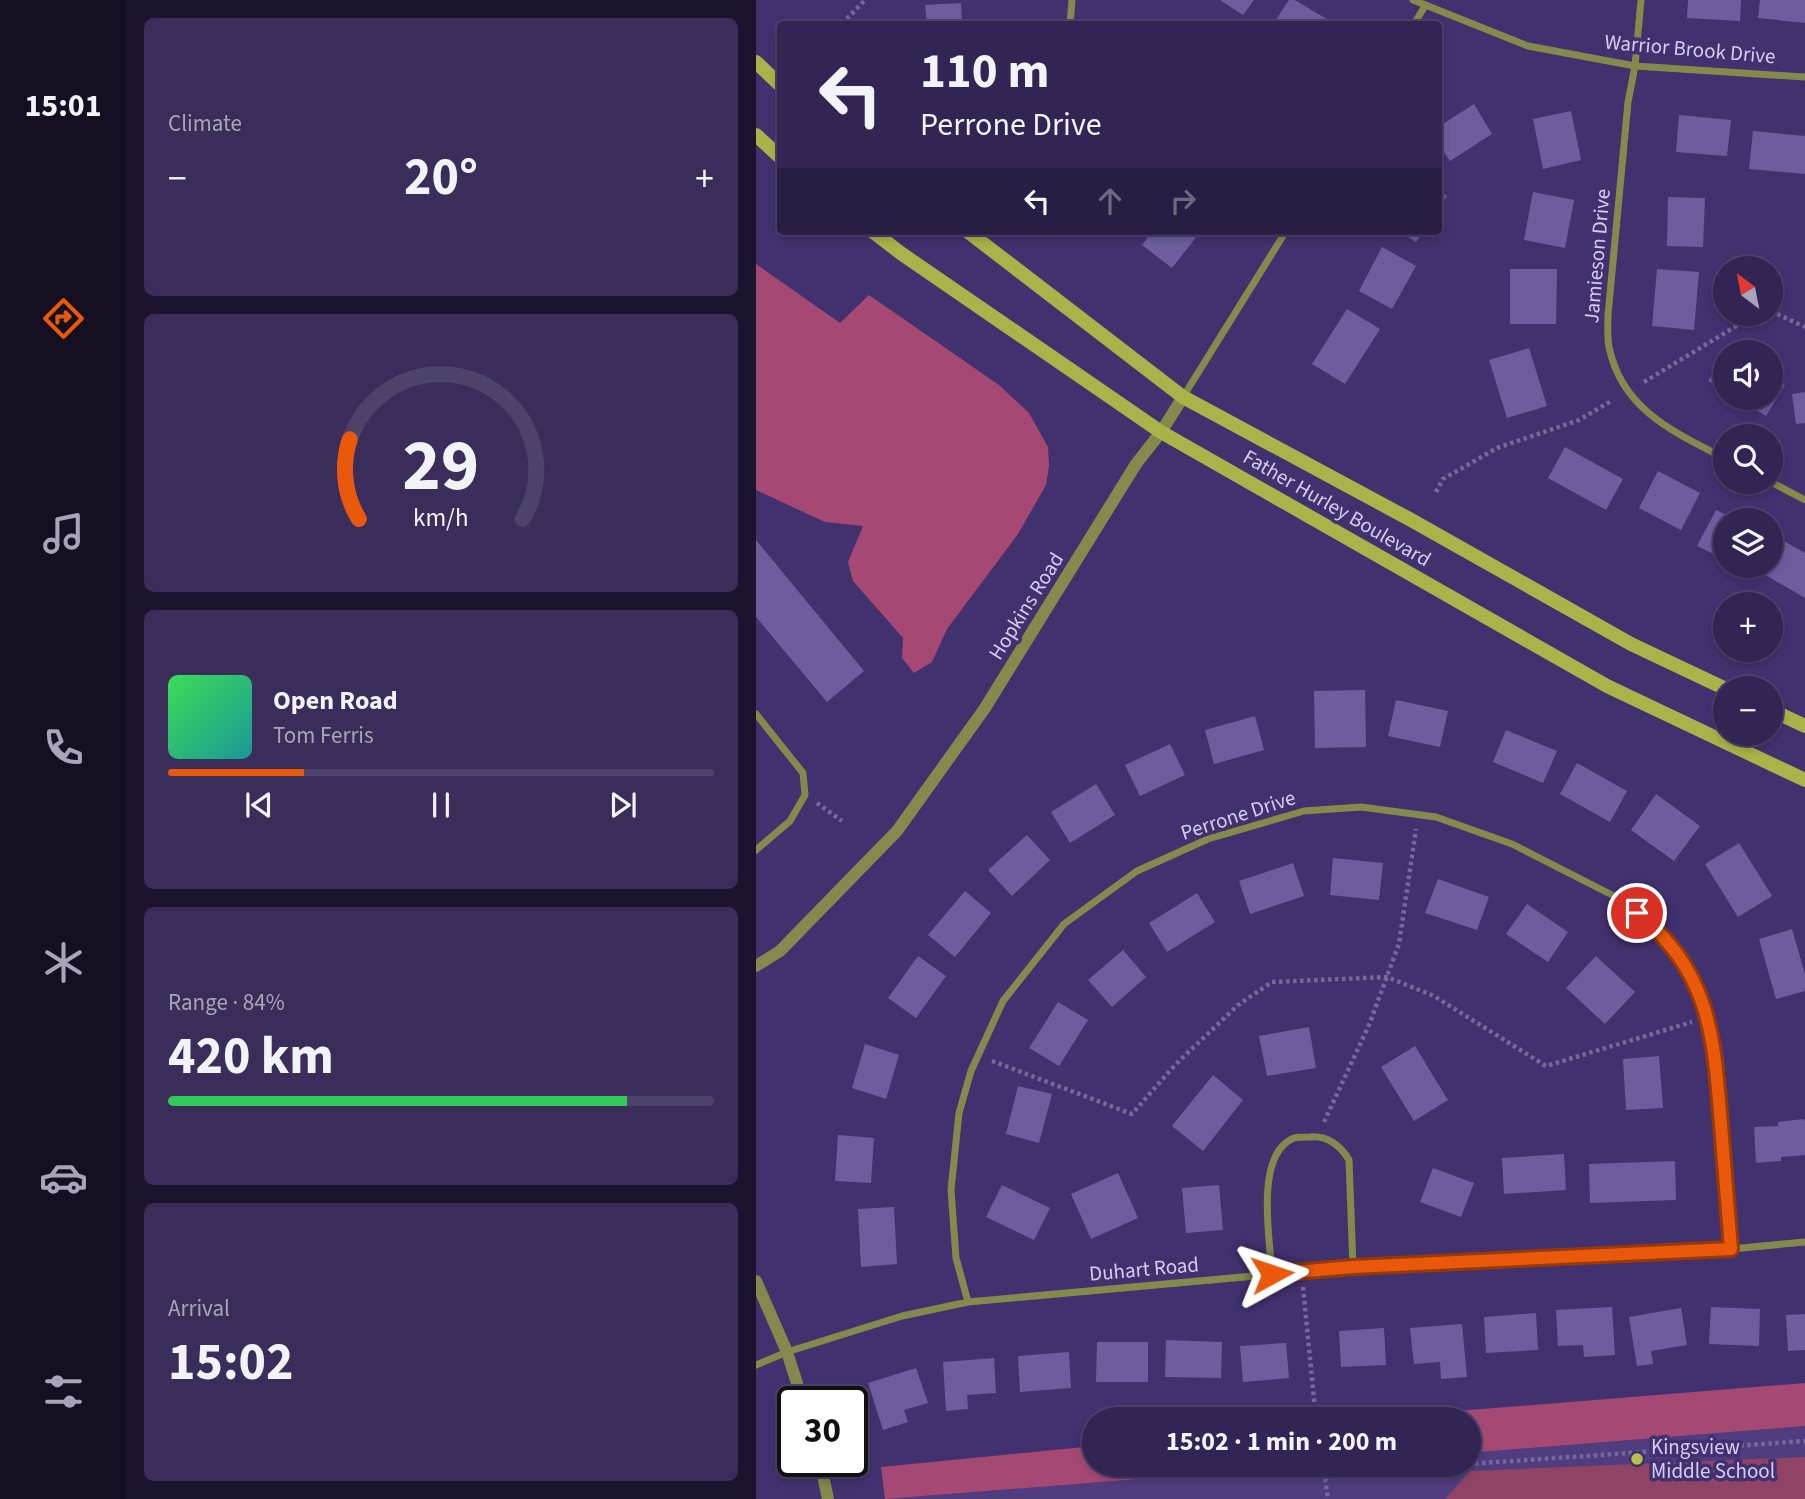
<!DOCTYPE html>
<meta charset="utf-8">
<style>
:root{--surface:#322553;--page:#3a2d5a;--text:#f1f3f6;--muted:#a8a5b8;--line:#4d426a;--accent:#ea580c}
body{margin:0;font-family:"Source Sans 3",sans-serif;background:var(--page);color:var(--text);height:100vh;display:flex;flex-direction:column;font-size:26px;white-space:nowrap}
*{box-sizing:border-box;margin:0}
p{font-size:23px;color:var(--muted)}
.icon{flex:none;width:38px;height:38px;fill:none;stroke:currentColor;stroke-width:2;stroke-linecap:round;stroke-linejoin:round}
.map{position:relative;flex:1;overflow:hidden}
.side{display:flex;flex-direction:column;gap:18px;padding:18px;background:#1c142e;width:630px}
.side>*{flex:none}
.banner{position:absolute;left:21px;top:21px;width:665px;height:214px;border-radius:7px;box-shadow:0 4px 10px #0003,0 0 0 2px var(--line);background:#322553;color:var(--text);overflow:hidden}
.needle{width:46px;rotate:328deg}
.tools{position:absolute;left:957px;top:256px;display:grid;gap:14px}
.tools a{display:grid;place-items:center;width:70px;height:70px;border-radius:50%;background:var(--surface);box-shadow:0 4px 10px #0003,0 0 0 2px var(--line);font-size:35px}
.speed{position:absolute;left:21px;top:1386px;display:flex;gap:14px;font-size:35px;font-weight:700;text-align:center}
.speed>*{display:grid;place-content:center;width:91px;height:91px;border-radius:50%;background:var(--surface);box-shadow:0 4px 10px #0003,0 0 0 2px var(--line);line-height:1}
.speed .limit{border:4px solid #111;border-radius:10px;background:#fff;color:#111}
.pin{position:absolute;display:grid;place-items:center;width:60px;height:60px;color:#fff;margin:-30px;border:4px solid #fff;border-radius:50%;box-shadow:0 2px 7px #0007}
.me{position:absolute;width:77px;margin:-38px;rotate:85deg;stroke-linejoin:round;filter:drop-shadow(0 0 5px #0008)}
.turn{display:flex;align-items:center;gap:24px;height:147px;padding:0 28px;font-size:32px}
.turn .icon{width:91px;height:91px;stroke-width:2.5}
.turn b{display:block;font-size:49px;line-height:60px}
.lanes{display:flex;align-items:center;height:66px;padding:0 28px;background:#0003;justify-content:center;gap:35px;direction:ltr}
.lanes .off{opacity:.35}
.big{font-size:52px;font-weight:700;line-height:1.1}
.side .card{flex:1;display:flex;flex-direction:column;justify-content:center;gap:10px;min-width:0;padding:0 24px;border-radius:10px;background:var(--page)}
.side .dial{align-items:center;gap:0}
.dial svg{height:182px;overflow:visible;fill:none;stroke:var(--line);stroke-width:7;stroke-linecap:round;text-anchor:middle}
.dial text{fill:var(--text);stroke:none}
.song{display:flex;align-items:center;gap:21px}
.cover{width:84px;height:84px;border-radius:10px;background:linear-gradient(135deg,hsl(130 70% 55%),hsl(180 70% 35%))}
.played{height:7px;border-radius:4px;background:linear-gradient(90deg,var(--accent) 25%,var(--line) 25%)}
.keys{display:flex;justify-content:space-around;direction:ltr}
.heat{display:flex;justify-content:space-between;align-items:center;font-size:38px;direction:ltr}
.charge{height:10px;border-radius:5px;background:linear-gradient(90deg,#34c759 84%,var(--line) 0)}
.trip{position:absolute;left:326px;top:1407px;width:399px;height:70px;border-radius:35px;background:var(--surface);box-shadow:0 4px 10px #0003,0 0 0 2px var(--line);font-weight:700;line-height:70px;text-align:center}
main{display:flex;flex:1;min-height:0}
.dock{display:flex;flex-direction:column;width:126px;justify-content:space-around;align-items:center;background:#140f21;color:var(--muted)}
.dock .icon{width:49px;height:49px}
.dock .selected{color:var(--accent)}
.dock b{font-size:32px;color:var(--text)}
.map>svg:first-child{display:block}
.built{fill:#503d80}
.green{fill:#914366}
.forest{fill:#a54974}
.building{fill:#6d5d9f}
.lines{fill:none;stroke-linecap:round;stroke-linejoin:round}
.path{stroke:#75689d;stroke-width:4.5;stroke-dasharray:3.5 3.5;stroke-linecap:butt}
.minor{stroke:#838a4b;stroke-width:7}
.tertiary{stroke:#838a4b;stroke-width:12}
.secondary{stroke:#aab349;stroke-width:14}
.route-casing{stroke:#983908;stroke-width:18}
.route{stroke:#ea580c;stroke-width:12}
.poi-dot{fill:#b7c147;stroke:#42316f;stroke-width:2.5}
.labels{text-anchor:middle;stroke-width:7;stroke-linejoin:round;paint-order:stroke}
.street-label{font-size:21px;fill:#d4cdf2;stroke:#42316f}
.poi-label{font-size:21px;fill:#d4cdf2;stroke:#42316f;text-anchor:start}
</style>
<main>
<nav class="dock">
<b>15:01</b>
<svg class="icon selected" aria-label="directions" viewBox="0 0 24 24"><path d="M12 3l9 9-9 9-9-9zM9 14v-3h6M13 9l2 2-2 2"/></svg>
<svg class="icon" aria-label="music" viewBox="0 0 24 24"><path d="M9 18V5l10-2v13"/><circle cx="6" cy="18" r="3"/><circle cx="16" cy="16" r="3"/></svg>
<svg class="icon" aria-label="phone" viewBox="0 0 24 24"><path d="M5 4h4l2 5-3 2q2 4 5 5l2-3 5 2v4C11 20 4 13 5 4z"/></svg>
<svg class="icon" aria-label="climate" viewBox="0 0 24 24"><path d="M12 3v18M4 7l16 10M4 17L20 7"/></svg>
<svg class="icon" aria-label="car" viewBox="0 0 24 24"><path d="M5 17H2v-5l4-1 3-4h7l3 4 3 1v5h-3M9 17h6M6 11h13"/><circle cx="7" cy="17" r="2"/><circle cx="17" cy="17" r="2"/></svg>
<svg class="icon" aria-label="filters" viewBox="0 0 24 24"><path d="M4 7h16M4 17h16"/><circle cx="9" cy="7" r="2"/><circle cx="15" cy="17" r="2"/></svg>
</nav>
<section class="side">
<div class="card"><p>Climate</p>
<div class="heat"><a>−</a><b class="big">20°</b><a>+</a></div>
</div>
<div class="card dial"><svg viewBox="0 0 100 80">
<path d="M14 69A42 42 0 1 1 86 69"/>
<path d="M14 69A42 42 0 0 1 10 34" stroke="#ea580c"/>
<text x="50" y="56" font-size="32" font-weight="700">29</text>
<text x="50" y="72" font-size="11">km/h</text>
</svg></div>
<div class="card">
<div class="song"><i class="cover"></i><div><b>Open Road</b><p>Tom Ferris</p></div></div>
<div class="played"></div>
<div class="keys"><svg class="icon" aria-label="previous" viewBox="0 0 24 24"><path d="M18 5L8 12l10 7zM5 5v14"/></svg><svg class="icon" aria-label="pause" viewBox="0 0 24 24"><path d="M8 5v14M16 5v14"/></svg><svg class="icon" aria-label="next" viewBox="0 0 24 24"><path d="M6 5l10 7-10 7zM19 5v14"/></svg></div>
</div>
<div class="card"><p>Range · 84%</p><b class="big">420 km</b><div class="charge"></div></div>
<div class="card"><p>Arrival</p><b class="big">15:02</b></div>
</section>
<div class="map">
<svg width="1049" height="1499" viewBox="0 0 1049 1499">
<rect width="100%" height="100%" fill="#42316f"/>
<!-- built -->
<path class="built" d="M1049,1426V1499H128L560,1465H712V1453Z"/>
<!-- green -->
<path class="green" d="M1049,1457V1499H689L714,1471Z"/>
<!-- forest -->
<path class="forest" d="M0,264L84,323L113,295L243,385L273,413L292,447L293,466L290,485L262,534L191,629L176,662L158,673L146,658L147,638L97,581L92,562L107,526L69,522L0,490Z
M1049,1383V1426L712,1453V1419H602Z
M338,1446V1465L549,1466L129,1499L125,1467Z"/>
<!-- building -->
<path class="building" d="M464,0H498L487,15Z
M533,0H539L579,24H517Z
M932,0H985L984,21L931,18Z
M1004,0H1049V23L1002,18Z
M205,3L206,24H171L169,5Z
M718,104L736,134L694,161L682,143V127Z
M815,111L825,160L787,169L777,119Z
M923,115L975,120L971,156L920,152Z
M997,131L1049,136V174L993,169Z
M682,190L691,196L682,208Z
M777,192L818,200L809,248L768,240Z
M912,197L949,198L947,247L911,246Z
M397,231H445L416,268L386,245Z
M643,231H668L660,242Z
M626,247L660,266L636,309L603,291Z
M754,269H801L800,324H754Z
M901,269L943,272L938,330L896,326Z
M591,309L624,329L589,384L556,364Z
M773,348L791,406L751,418L733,360Z
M970,353V392L952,381Z
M1015,376L1029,385L1010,416L978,397H1015Z
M1049,392V423L1040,424L1036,394Z
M809,447L867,479L850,510L792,478Z
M902,471L944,493L925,530L883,508Z
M960,510L980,520H970V560L941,546Z
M0,540L108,671L71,702L0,617Z
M1026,540L1049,553V598L1006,573L1011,565H1015V558Z
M609,690L610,747L559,748L558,691Z
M640,700L692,711L684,747L632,736Z
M499,716L508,750L458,764L449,730Z
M750,730L801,751L787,783L737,762Z
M414,744L429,775L384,796L369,765Z
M821,763L871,791L854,822L804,794Z
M340,784L359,815L314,843L295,812Z
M900,794L944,826L918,861L875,830Z
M271,835L294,860L256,896L232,870Z
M983,843L1016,896L982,917L949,864Z
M577,858L627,863L623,900L574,895Z
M537,863L548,896L494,914L483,881Z
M682,879L733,897L721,930L669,913Z
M209,891L235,913L199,957L172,935Z
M441,893L459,922L411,952L393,923Z
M771,904L812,932L792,962L750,934Z
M1036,929L1049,974V991L1020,999L1003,939Z
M367,950L390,977L356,1007L332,980Z
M162,956L190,976L160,1018L132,998Z
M840,956L879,992L849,1024L810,988Z
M302,1002L332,1020L303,1066L273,1048Z
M553,1027L560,1068L511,1076L503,1036Z
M109,1044L143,1055L130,1099L96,1088Z
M659,1046L692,1100L658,1121L625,1067Z
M903,1056L907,1108L870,1110L867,1059Z
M457,1075L487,1100L447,1151L416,1126Z
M262,1086L296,1094L283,1143L250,1134Z
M1047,1119L1049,1121V1155L1025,1157V1161L1000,1163L998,1127L1022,1126V1122Z
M82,1135L118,1138L115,1183L79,1181Z
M808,1154L810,1190L748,1194L746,1158Z
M919,1161L920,1200L834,1203L833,1164Z
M677,1168L718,1183L705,1217L664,1202Z
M362,1173L382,1218L335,1239L315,1194Z
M246,1185L294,1208L278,1240L230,1217Z
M463,1185L467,1230L430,1233L426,1188Z
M138,1207L141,1264L105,1267L102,1209Z
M856,1307L859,1355L828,1357L827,1345L802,1346L800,1310Z
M955,1307L1004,1309L1003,1346L953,1344Z
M925,1308L931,1345L895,1351L897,1364L881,1366L873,1317Z
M780,1313L782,1350L730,1353L728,1317Z
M1049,1314V1350L1032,1351L1030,1315Z
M706,1324L711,1377L685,1379L684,1362L658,1364L654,1328Z
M628,1328L630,1365L585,1367L583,1331Z
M410,1340L466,1342L465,1378L409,1377Z
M341,1342H392V1382H340Z
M530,1343L533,1378L487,1382L484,1346Z
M313,1352L315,1388L264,1392L262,1356Z
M238,1358L240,1393L211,1395L212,1409L190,1411L187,1362Z
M160,1368L172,1403L148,1410L152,1422L127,1430L112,1383Z"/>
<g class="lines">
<!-- path -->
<path class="path" d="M86,24L109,0
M1015,311L1049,327
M888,382L1002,313
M680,492L687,479L741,448L823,420L857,400
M61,803L86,821
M236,1061L376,1114L419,1065L482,1005L516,982L631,977L678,996L790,1066L936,1022
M568,1122L613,1025L643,944L660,829
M547,1287L560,1419
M712,1464L1049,1441
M567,1465L572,1499
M569,1478L708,1465"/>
<!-- minor -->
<path class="minor" d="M657,0L772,46L879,66L1049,77
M885,0L879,66L872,102L852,315C852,325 851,337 853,347C866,410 918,432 970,459
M314,24L316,0
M658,24L669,6
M427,397L530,231
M1013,481L1049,500
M0,714L47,773L49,795L34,821L0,850
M516,1274C514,1240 498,1154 538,1138C542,1137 549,1137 554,1137C571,1135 585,1146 593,1160L597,1267
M212,1302L200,1258L195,1190L203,1113L215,1071L247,1001L308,924L381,871L452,839L548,811L605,807L680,817L756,844L862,898L900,927L930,966L950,1009L959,1048L975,1249
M0,1365L31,1352L146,1316L212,1302L597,1267L975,1249L1049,1242"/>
<!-- tertiary -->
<path class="tertiary" d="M0,966L24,951L141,831L229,708L380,464L405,432L427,397
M0,1281L31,1352L47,1402
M64,1461L72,1499"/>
<!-- secondary -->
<path class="secondary" d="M0,62L24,85
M0,135L24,157
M116,231L146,254L405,432L851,686L1049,780
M211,231L427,397L657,521L875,644L970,689
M1015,710L1049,726"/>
</g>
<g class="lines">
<!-- route casing -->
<g class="route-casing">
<path id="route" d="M516,1274L597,1267L975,1249C972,1207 968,1166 965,1125C958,1039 955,971 881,913"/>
</g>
<!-- route -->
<use href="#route" class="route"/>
</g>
<!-- markers -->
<circle class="poi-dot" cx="881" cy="1459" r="7"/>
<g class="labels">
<!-- street labels -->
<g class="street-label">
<text transform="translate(934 49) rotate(5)" y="7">Warrior Brook Drive</text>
<text transform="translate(841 256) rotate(-85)" y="7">Jamieson Drive</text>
<text transform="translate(581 508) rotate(30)" y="7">Father Hurley Boulevard</text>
<text transform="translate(270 606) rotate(-58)" y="7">Hopkins Road</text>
<text transform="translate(482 815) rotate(-18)" y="7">Perrone Drive</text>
<text transform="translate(388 1269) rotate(-5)" y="7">Duhart Road</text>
</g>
<!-- poi labels -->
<g class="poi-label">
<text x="895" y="1454">Kingsview<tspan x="895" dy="24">Middle School</tspan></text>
</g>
</g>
</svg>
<div class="tools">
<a><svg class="needle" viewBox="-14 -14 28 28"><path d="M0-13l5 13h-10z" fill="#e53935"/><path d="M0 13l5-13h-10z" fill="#a8a5b8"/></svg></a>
<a><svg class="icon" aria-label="sound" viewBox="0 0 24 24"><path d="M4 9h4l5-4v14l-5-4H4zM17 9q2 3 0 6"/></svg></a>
<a><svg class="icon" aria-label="search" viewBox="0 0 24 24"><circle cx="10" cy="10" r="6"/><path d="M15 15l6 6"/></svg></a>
<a><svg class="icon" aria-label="layers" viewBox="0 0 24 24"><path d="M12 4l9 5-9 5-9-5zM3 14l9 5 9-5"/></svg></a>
<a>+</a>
<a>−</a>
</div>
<div class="speed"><div class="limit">30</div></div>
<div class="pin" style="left:881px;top:913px;background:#d93025"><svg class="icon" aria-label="arrive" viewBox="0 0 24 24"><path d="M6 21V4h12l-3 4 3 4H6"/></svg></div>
<svg class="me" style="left:516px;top:1274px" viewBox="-20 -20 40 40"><path d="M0-17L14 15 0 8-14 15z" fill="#ea580c" stroke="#fff" stroke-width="4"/></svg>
<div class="trip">15:02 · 1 min · 200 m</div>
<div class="banner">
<div class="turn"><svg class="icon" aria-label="left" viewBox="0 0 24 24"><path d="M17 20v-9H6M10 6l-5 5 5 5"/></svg><div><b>110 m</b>Perrone Drive</div></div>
<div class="lanes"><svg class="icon" aria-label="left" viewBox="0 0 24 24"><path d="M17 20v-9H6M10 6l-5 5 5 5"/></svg><svg class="icon off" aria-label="ahead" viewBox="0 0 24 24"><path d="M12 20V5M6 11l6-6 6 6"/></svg><svg class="icon off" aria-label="right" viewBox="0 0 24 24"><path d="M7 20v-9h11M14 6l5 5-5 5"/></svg></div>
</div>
</div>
</main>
